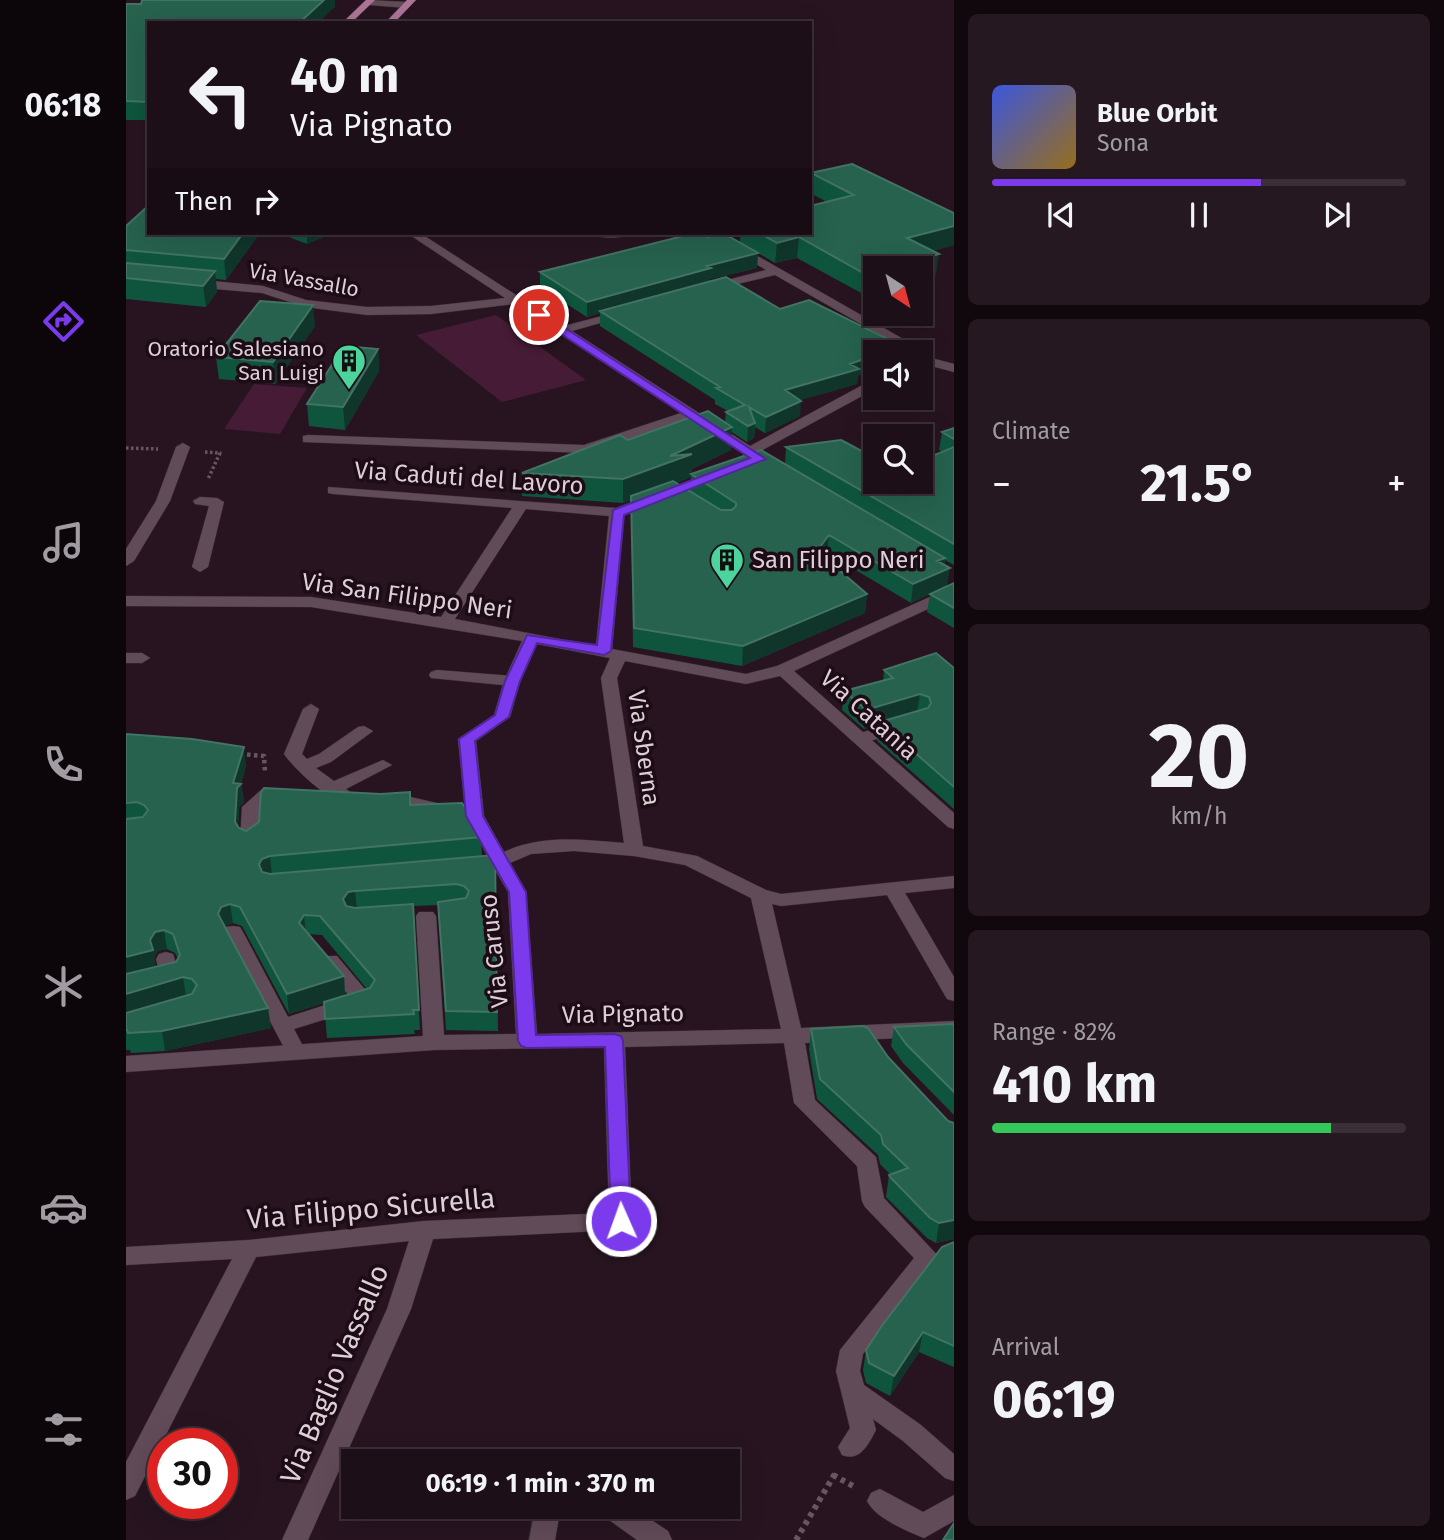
<!DOCTYPE html>
<meta charset="utf-8">
<style>
:root{--surface:#1d0f18;--page:#251821;--text:#f1f3f6;--muted:#a09ca2;--line:#3b2f37;--accent:#7c3aed}
body{margin:0;font-family:"Fira Sans",sans-serif;background:var(--page);color:var(--text);height:100vh;display:flex;flex-direction:column;font-size:26px;white-space:nowrap}
*{box-sizing:border-box;margin:0}
p{font-size:23px;color:var(--muted)}
.icon{flex:none;width:38px;height:38px;fill:none;stroke:currentColor;stroke-width:2;stroke-linecap:round;stroke-linejoin:round}
.map{position:relative;flex:1;overflow:hidden}
.drawer{display:flex;flex-direction:column;gap:14px;padding:14px;background:#10080d;width:490px}
.drawer>*{flex:none}
.top-card{position:absolute;left:21px;top:21px;width:665px;height:214px;border-radius:0px;box-shadow:0 7px 28px #0002,0 0 0 2px var(--line);background:#1d0f18;color:var(--text);overflow:hidden}
.needle{width:46px;rotate:144deg}
.controls{position:absolute;left:737px;top:256px;display:grid;gap:14px}
.controls a{display:grid;place-items:center;width:70px;height:70px;border-radius:0px;background:var(--surface);box-shadow:0 7px 28px #0002,0 0 0 2px var(--line);font-size:35px}
.speed{position:absolute;left:21px;top:1428px;display:flex;gap:14px;font-size:35px;font-weight:700;text-align:center}
.speed>*{display:grid;place-content:center;width:91px;height:91px;border-radius:50%;background:var(--surface);box-shadow:0 7px 28px #0002,0 0 0 2px var(--line);line-height:1}
.speed .limit{border:10px solid #d22;background:#fff;color:#111}
.pin{position:absolute;display:grid;place-items:center;width:60px;height:60px;color:#fff;margin:-30px;border:4px solid #fff;border-radius:50%;box-shadow:0 2px 7px #0007}
.me{position:absolute;width:77px;margin:-38px;rotate:358deg;stroke-linejoin:round;filter:drop-shadow(0 0 5px #0008)}
.turn{display:flex;align-items:center;gap:24px;height:147px;padding:0 28px;font-size:32px}
.turn .icon{width:91px;height:91px;stroke-width:2.5}
.turn b{display:block;font-size:49px;line-height:60px}
.then{display:flex;align-items:center;height:66px;padding:0 28px;background:#0003;gap:14px;font-size:26px}
.big{font-size:52px;font-weight:700;line-height:1.1}
.drawer .widget{flex:1;display:flex;flex-direction:column;justify-content:center;gap:10px;min-width:0;padding:0 24px;border-radius:10px;background:var(--page)}
.drawer .dial{align-items:center;gap:0}
.dial b{font-size:91px;line-height:1}
.song{display:flex;align-items:center;gap:21px}
.cover{width:84px;height:84px;border-radius:10px;background:linear-gradient(135deg,hsl(230 70% 55%),hsl(40 70% 35%))}
.played{height:7px;border-radius:4px;background:linear-gradient(90deg,var(--accent) 65%,var(--line) 65%)}
.keys{display:flex;justify-content:space-around;direction:ltr}
.heat{display:flex;justify-content:space-between;align-items:center;font-size:38px;direction:ltr}
.charge{height:10px;border-radius:5px;background:linear-gradient(90deg,#34c759 82%,var(--line) 0)}
.trip{position:absolute;left:215px;top:1449px;width:399px;height:70px;border-radius:0px;background:var(--surface);box-shadow:0 7px 28px #0002,0 0 0 2px var(--line);font-weight:700;line-height:70px;text-align:center}
main{display:flex;flex:1;min-height:0}
.dock{display:flex;flex-direction:column;width:126px;justify-content:space-around;align-items:center;background:#0c060a;color:var(--muted)}
.dock .icon{width:49px;height:49px}
.dock .selected{color:var(--accent)}
.dock b{font-size:32px;color:var(--text)}
.map>svg:first-child{display:block}
.green{fill:#451b36}
.lines{fill:none;stroke-linecap:round;stroke-linejoin:round}
.service-casing{stroke:#3c2f36;stroke-width:1}
.minor-casing{stroke:#3c2f36;stroke-width:1}
.primary-casing{stroke:#3c2f36;stroke-width:1}
.path-far2{stroke:#675660;stroke-width:3.5;stroke-dasharray:2.5 2.5;stroke-linecap:butt}
.path-far1{stroke:#675660;stroke-width:4.5;stroke-dasharray:3.5 3.5;stroke-linecap:butt}
.path{stroke:#675660;stroke-width:6;stroke-dasharray:4.5 4.5;stroke-linecap:butt}
.service{fill:#624b58;fill-rule:evenodd}
.minor{fill:#624b58;fill-rule:evenodd}
.primary{fill:#ac7596;fill-rule:evenodd}
.wall{fill:#0f553d;fill-rule:evenodd}
.shaded-wall{fill:#10362b}
.building{fill:#26624e;stroke:#427363;stroke-width:2}
.route{fill:#7c3aed;stroke:#51269a;stroke-width:2}
.labels{text-anchor:middle;stroke-width:7;stroke-linejoin:round;paint-order:stroke}
.far-street-label{font-size:21px;fill:#ddcfd6;stroke:#1d0b16}
.far-poi-label{font-size:21px;fill:#ddcfd6;stroke:#1d0b16;text-anchor:end}
.street-label{font-size:24px;fill:#ddcfd6;stroke:#1d0b16}
.poi-label{font-size:24px;fill:#ddcfd6;stroke:#1d0b16;text-anchor:start}
.near-street-label{font-size:28px;fill:#ddcfd6;stroke:#1d0b16}
</style>
<main>
<nav class="dock">
<b>06:18</b>
<svg class="icon selected" aria-label="directions" viewBox="0 0 24 24"><path d="M12 3l9 9-9 9-9-9zM9 14v-3h6M13 9l2 2-2 2"/></svg>
<svg class="icon" aria-label="music" viewBox="0 0 24 24"><path d="M9 18V5l10-2v13"/><circle cx="6" cy="18" r="3"/><circle cx="16" cy="16" r="3"/></svg>
<svg class="icon" aria-label="phone" viewBox="0 0 24 24"><path d="M5 4h4l2 5-3 2q2 4 5 5l2-3 5 2v4C11 20 4 13 5 4z"/></svg>
<svg class="icon" aria-label="climate" viewBox="0 0 24 24"><path d="M12 3v18M4 7l16 10M4 17L20 7"/></svg>
<svg class="icon" aria-label="car" viewBox="0 0 24 24"><path d="M5 17H2v-5l4-1 3-4h7l3 4 3 1v5h-3M9 17h6M6 11h13"/><circle cx="7" cy="17" r="2"/><circle cx="17" cy="17" r="2"/></svg>
<svg class="icon" aria-label="filters" viewBox="0 0 24 24"><path d="M4 7h16M4 17h16"/><circle cx="9" cy="7" r="2"/><circle cx="15" cy="17" r="2"/></svg>
</nav>
<div class="map">
<svg width="828" height="1540" viewBox="0 0 828 1540">
<rect width="100%" height="100%" fill="#271420"/>
<!-- green -->
<path class="green" d="M370,315L460,380L376,402L290,335Z
M128,384L181,388L154,434L98,429Z"/>
<g class="lines">
<!-- service casing -->
<g class="service-casing">
<path id="service" d="M460,233H509C499,239 470,239 460,233Z
M794,355L828,364V372L794,363Z
M0,653H16L24,658L16,663H0Z
M311,670L386,676L394,681L386,686L305,678L303,675L305,672Z
M185,704L193,709L176,754L181,759L193,754L232,727L238,726L247,731L205,762L190,768L208,781L257,760L266,765L220,789L238,802L235,806C213,812 170,771 158,754L177,709Z
M773,722L781,727L779,731L733,744L724,739L727,735Z
M141,789L150,794L134,809L132,841L123,847L117,845L114,841L116,807L135,790Z
M107,926L114,927L117,932L162,1017L224,997L194,961L197,956H211L248,1000L245,1005L168,1029L180,1052L177,1057L170,1059L163,1057L97,932L100,927Z
M40,952L47,954L54,975L51,980L0,993V979L33,971L30,959L33,954Z
M754,1489L797,1512L828,1495V1521L798,1538C781,1531 749,1518 741,1501L745,1493Z"/>
</g>
<!-- minor casing -->
<g class="minor-casing">
<path id="minor" d="M241,0L281,2L285,5L281,8L243,5L239,2Z
M281,233H294L438,326L499,310V316L446,331L624,446L744,381L749,380V389L633,452L651,465L644,469L564,419L459,453L177,442V436L182,435L458,445L555,413L388,304L305,314L241,315L179,307L136,293L66,287L60,283L66,279L137,286L180,300L241,307L305,306L379,298Z
M577,233H591L800,352L794,356V352H784L649,275L582,291V285L640,270Z
M57,443L64,447L44,501L8,561L0,566V549L30,501L50,447Z
M585,473L590,474V480L498,514L486,649L620,674L651,666L828,586V597L668,671L828,813V829L822,827L654,676L620,684L499,661L491,678L517,846L571,856L640,890L655,894L828,876V888L779,893L828,977V1001L821,999L761,895L655,906L646,904L675,1028L828,1021V1035L679,1043L689,1100L750,1157L758,1198L814,1258L737,1354L734,1371L738,1385L795,1425L828,1454V1481L819,1478L777,1441L747,1419L750,1430C742,1445 734,1462 716,1455L712,1447L724,1428L710,1371L714,1350L788,1258L739,1207L736,1201L731,1166L668,1103L658,1043L499,1047L506,1221L503,1227L495,1230L307,1239L285,1309L182,1540H156L261,1309L283,1241L130,1257L9,1496L0,1500V1462L106,1259L0,1265V1247L123,1240L298,1221L483,1213L478,1047L308,1050L0,1072V1056L297,1036L290,916L293,912H307L310,916L318,1035L390,1034L382,892L368,868L345,872L336,866L338,862L362,857L340,816L332,739L368,715L378,681L396,641L185,607L0,606V596L185,597L315,617L386,508L207,494L202,493V487L490,508ZM400,509L483,516L470,646L329,619ZM411,644L484,658L475,678L498,843C457,840 416,834 378,852L358,816L350,741L384,717L394,681ZM448,851L508,856L559,865L625,898L655,1029L411,1034L400,892L384,863L405,854Z
M74,497L91,498L98,502L82,567L74,572L66,567L83,506L69,504L67,501Z
M263,796H280L324,806L327,810L318,816L280,806L257,805L254,801Z
M409,1507H435L429,1540H403Z
M472,1507H506L542,1531L546,1540H511L476,1515Z"/>
</g>
<!-- primary casing -->
<g class="primary-casing">
<path id="primary" d="M240,0H249L225,23H216Z
M281,0H290L268,23H259Z"/>
</g>
<!-- path-far2 -->
<path class="path-far2" d="M0,448L32,449
M79,452L94,453L82,479"/>
<!-- path-far1 -->
<path class="path-far1" d="M114,754L138,756L139,772"/>
<!-- path -->
<path class="path" d="M707,1475L729,1487
M670,1540L710,1472"/>
<!-- service -->
<use href="#service" class="service"/>
<!-- minor -->
<use href="#minor" class="minor"/>
<!-- primary -->
<use href="#primary" class="primary"/>
</g>
<!-- wall -->
<path class="wall" d="M16,0H209V7L23,23V120H0V4H15Z
M685,173L828,245L806,251L810,275L737,294L671,258L649,263L632,253L631,268L584,279V282L732,376L731,384L674,400V416L639,433L629,427L628,438L621,442L606,432L605,450L566,469L565,474L659,464L660,447L749,481L817,452L813,450L816,432L828,428V565L819,560L818,565L821,586L828,583V628L801,612L804,594L785,603L701,553L698,557L741,594L739,613L616,666L507,647L505,500L497,503L396,496V473L502,440L599,423L600,412L602,411L589,404V400L474,326V313L461,317L414,287V272L582,237L614,243V233H684L701,202L684,193ZM565,477L564,492L550,483Z
M0,226L23,233H134L100,280L90,279L91,292L80,307L0,299Z
M152,233H207L181,244Z
M189,326L149,384L93,379L90,357Z
M252,349L253,371L219,430L183,426L181,404Z
M828,668V809L751,741L753,725L738,729L716,710L718,691L757,681L758,670Z
M0,734L120,766L115,783L118,802L113,807L112,827L120,831L285,805L355,837L356,856L369,855L372,1031L320,1030L312,905L287,906L294,1030H288L289,1034L201,1038L198,1003L163,1014L116,926L107,923L98,926L142,1008L145,1028L39,1051L5,1053L4,1050H0ZM182,934L196,935L241,989L219,996L218,976ZM41,949L49,953L52,959L50,962L30,967L28,958L32,951Z
M828,1024V1115L777,1063L765,1046L768,1027Z
M685,1029L762,1057L822,1121L828,1123V1239L810,1243L801,1238L760,1197L763,1175L764,1174L754,1164L752,1155L691,1099L683,1049Z
M828,1242V1367L793,1352L764,1396L740,1383L737,1370L740,1350Z"/>
<!-- shaded-wall -->
<path class="shaded-wall" d="M198,0H209V7L192,23H173Z
M828,226V245L779,258L781,238Z
M117,233H134L100,280L98,259Z
M181,233H207L181,244Z
M673,237L671,258L649,263L651,243Z
M632,253L631,268L584,279V283L474,311V313L461,317V302L581,266Z
M813,254L810,275L794,279V268H761Z
M89,271L91,292L80,307L77,286Z
M749,271V291L737,294L739,274Z
M187,305L189,326L149,384L147,362Z
M776,346L775,352H759Z
M252,349L253,371L219,430L217,407Z
M749,355V370L732,376L731,384L658,405L659,390Z
M675,401L674,416L639,433L640,417Z
M629,423L628,438L621,442L622,426Z
M606,427L605,450L566,469L565,477L497,503V479Z
M703,535L701,553L689,570L691,551Z
M819,558L817,570L824,568L821,586L785,603L787,584L811,561Z
M741,594L739,613L616,666L617,646Z
M794,694L791,713L754,722L753,725L738,729L740,710Z
M118,747L120,766L114,785L115,784L118,802L113,807L111,841L109,822L107,783Z
M144,856L146,875L138,877L133,864L136,859Z
M229,891L231,910L219,918L217,899L222,892Z
M104,904L107,923L98,926L92,914L95,907Z
M178,915L180,934L173,923Z
M38,930L41,949L32,951L28,958L30,969L0,977V957L24,940L29,932Z
M218,976L219,996L163,1014L161,994Z
M57,977L60,996L0,1015V994Z
M142,1008L145,1028L39,1051L36,1031Z
M828,1220V1239L810,1243L813,1223Z
M797,1332L793,1352L764,1396L768,1376Z"/>
<!-- building -->
<path class="building" d="M16,0H198L173,23H23V102L0,101V4H15Z
M726,164L828,213V226L781,238L813,254L761,268H749V271L739,274L673,237L651,243L633,233H684V206L728,195L685,173Z
M23,205V233H117L98,259L0,250V226Z
M569,233H575L582,237L597,233L632,253L581,266L585,268L461,302L414,272Z
M0,263L89,271L77,286L0,278Z
M600,277L654,309L683,300L776,346L759,352H749V355L724,364L733,369L659,390L675,401L640,417L623,407L629,423L622,426L600,412L619,405L590,388L594,387L474,311Z
M134,301L187,305L147,362L90,357Z
M218,346L252,349L217,407L181,404Z
M582,411L606,427L544,456L566,454L497,479L396,473L494,435L502,440Z
M828,428V439L816,432Z
M715,440L749,458V481H794V461L828,447V544L660,447Z
M635,450L819,558L811,561L824,568L787,584L703,535L691,551L741,594L617,646L508,628L505,496L547,481L595,510H606L610,506V503L565,474Z
M828,583V608L804,594Z
M810,653L828,668V787L754,722L802,708L805,703L803,697L794,694L740,710L718,691L767,678L758,670Z
M0,734L66,739L118,747L107,783L115,784L111,788L109,822L113,828L120,831L133,822L135,792L138,788L255,794L284,792V805L336,803L353,828L355,837L144,856L136,859L133,864L136,872L144,874L369,855L371,1012L320,1011L312,902L340,898L343,891L338,886L330,884L229,891L222,892L217,899L220,906L229,908L287,904L293,1010H287L288,1014L199,1019L198,1002L244,988L249,980L194,916L178,915L173,923L218,976L161,994L114,907L104,904L95,907L92,914L142,1008L36,1031L2,1033L1,1030H0V1013L66,994L71,985L66,979L57,977L0,994V974L50,962L54,955L47,934L38,930L29,932L24,940L27,950L0,957V819L17,817L22,810L18,805L11,802L0,803Z
M828,1024V1092L780,1044L768,1027Z
M737,1026L742,1028L762,1057L822,1121L828,1123V1220L813,1223L804,1218L764,1177L763,1175L782,1168L757,1144L755,1135L694,1079L685,1029Z
M828,1242V1346L797,1332L768,1376L743,1363L740,1350L755,1327L816,1247Z
M828,1523V1540H817Z"/>
<!-- route -->
<path class="route" d="M413,311L640,459L498,515L485,651L478,655L411,643L394,681L383,717L349,741L357,816L400,892L410,1035L488,1034L495,1036L497,1041L505,1221L502,1226L495,1229L488,1226L485,1221L479,1047L401,1048L395,1046L392,1041L383,892L340,816L333,739L369,715L379,681L401,635L471,645L487,510L624,458L409,317V312Z"/>
<!-- icons -->
<defs>
<g id="building-pin" transform="scale(1.75)"><path d="M0 17L-7.5 6A9.5 9.5 0 1 1 7.5 6Z" fill="#4bd49b" stroke="#1d0b16"/><path d="M-4-6H4V6H1V3H-1V6H-4ZM-2.5-4.3h1.7v1.8h-1.7ZM.8-4.3h1.7v1.8H.8ZM-2.5-1h1.7V.8h-1.7ZM.8-1h1.7V.8H.8Z" fill="#111"/></g>
</defs>
<g fill-rule="evenodd">
<use href="#building-pin" x="223" y="361"/>
<use href="#building-pin" x="601" y="560"/>
</g>
<g class="labels">
<!-- far-street labels -->
<g class="far-street-label">
<text transform="translate(178 280) rotate(10)" y="7">Via Vassallo</text>
</g>
<!-- far-poi labels -->
<g class="far-poi-label">
<text x="198" y="356">Oratorio Salesiano<tspan x="198" dy="24">San Luigi</tspan></text>
</g>
<!-- street labels -->
<g class="street-label">
<text transform="translate(343 478) rotate(4)" y="8">Via Caduti del Lavoro</text>
<text transform="translate(281 596) rotate(8)" y="8">Via San Filippo Neri</text>
<text transform="translate(743 715) rotate(42)" y="8">Via Catania</text>
<text transform="translate(518 748) rotate(82)" y="8">Via Sberna</text>
<text transform="translate(368 951) rotate(-96)" y="8">Via Caruso</text>
<text transform="translate(497 1014) rotate(-1)" y="8">Via Pignato</text>
</g>
<!-- poi labels -->
<g class="poi-label">
<text x="626" y="568">San Filippo Neri</text>
</g>
<!-- near-street labels -->
<g class="near-street-label">
<text transform="translate(245 1208) rotate(-5)" y="10">Via Filippo Sicurella</text>
<text transform="translate(208 1374) rotate(-67)" y="10">Via Baglio Vassallo</text>
</g>
</g>
</svg>
<div class="controls">
<a><svg class="needle" viewBox="-14 -14 28 28"><path d="M0-13l5 13h-10z" fill="#e53935"/><path d="M0 13l5-13h-10z" fill="#a09ca2"/></svg></a>
<a><svg class="icon" aria-label="sound" viewBox="0 0 24 24"><path d="M4 9h4l5-4v14l-5-4H4zM17 9q2 3 0 6"/></svg></a>
<a><svg class="icon" aria-label="search" viewBox="0 0 24 24"><circle cx="10" cy="10" r="6"/><path d="M15 15l6 6"/></svg></a>
</div>
<div class="speed"><div class="limit">30</div></div>
<div class="pin" style="left:413px;top:315px;background:#d93025"><svg class="icon" aria-label="arrive" viewBox="0 0 24 24"><path d="M6 21V4h12l-3 4 3 4H6"/></svg></div>
<svg class="me" style="left:495px;top:1221px" viewBox="-20 -20 40 40"><circle r="17" fill="#7c3aed" stroke="#fff" stroke-width="3"/><path d="M0-11L8 9 0 5-8 9z" fill="#fff"/></svg>
<div class="trip">06:19 · 1 min · 370 m</div>
<div class="top-card">
<div class="turn"><svg class="icon" aria-label="left" viewBox="0 0 24 24"><path d="M17 20v-9H6M10 6l-5 5 5 5"/></svg><div><b>40 m</b>Via Pignato</div></div>
<div class="then">Then<svg class="icon" aria-label="right" viewBox="0 0 24 24"><path d="M7 20v-9h11M14 6l5 5-5 5"/></svg></div>
</div>
</div>
<section class="drawer">
<div class="widget">
<div class="song"><i class="cover"></i><div><b>Blue Orbit</b><p>Sona</p></div></div>
<div class="played"></div>
<div class="keys"><svg class="icon" aria-label="previous" viewBox="0 0 24 24"><path d="M18 5L8 12l10 7zM5 5v14"/></svg><svg class="icon" aria-label="pause" viewBox="0 0 24 24"><path d="M8 5v14M16 5v14"/></svg><svg class="icon" aria-label="next" viewBox="0 0 24 24"><path d="M6 5l10 7-10 7zM19 5v14"/></svg></div>
</div>
<div class="widget"><p>Climate</p>
<div class="heat"><a>−</a><b class="big">21.5°</b><a>+</a></div>
</div>
<div class="widget dial"><b>20</b><p>km/h</p></div>
<div class="widget"><p>Range · 82%</p><b class="big">410 km</b><div class="charge"></div></div>
<div class="widget"><p>Arrival</p><b class="big">06:19</b></div>
</section>
</main>
